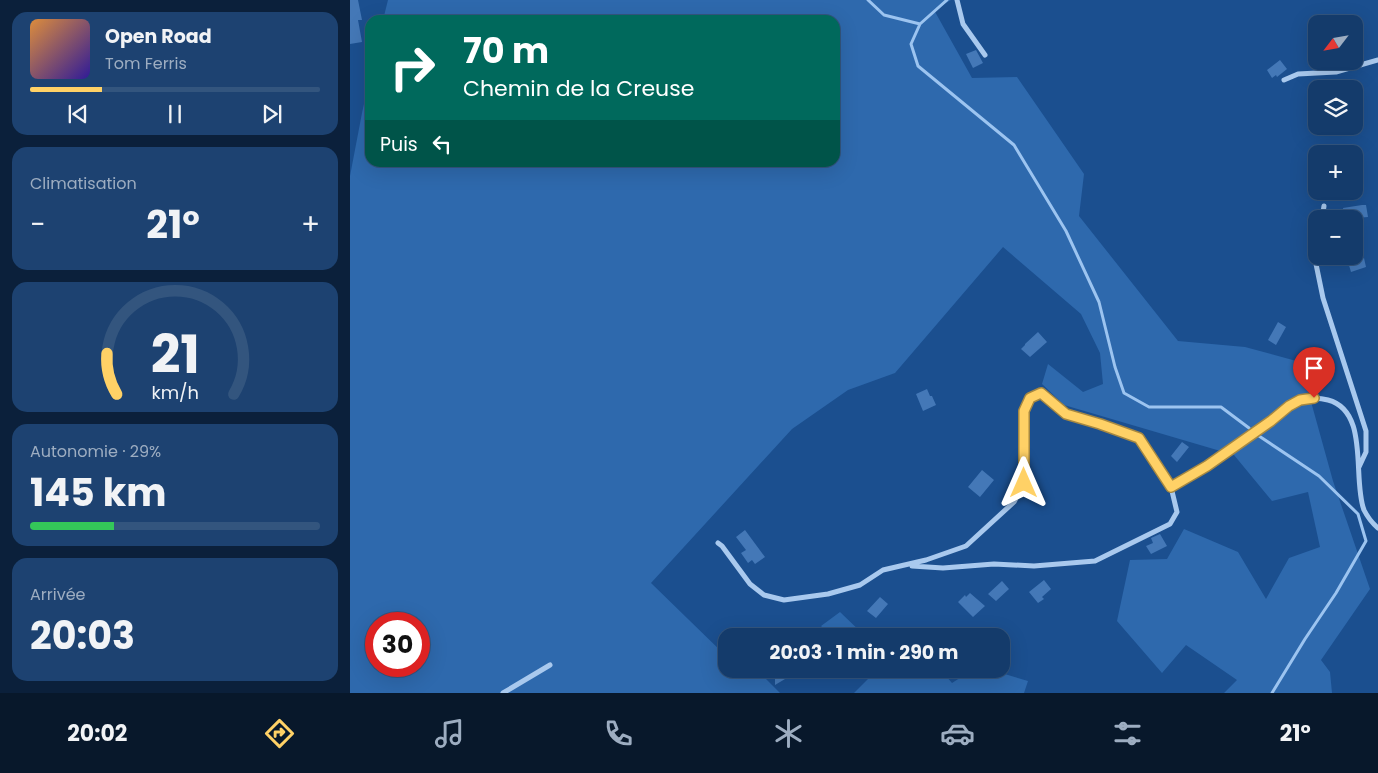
<!DOCTYPE html>
<html lang="fr">
<meta charset="utf-8">
<style>
:root{--surface:#143b6b;--page:#1d4271;--text:#f1f3f6;--muted:#9dadc1;--line:#33557e;--accent:#ffd166}
body{margin:0;font-family:Poppins,sans-serif;background:var(--page);color:var(--text);height:100vh;display:flex;flex-direction:column;font-size:19px;white-space:nowrap}
*{box-sizing:border-box;margin:0}
p{font-size:16px;color:var(--muted)}
.icon{flex:none;width:28px;height:28px;fill:none;stroke:currentColor;stroke-width:2;stroke-linecap:round;stroke-linejoin:round}
.map{position:relative;flex:1;overflow:hidden}
.panel{display:flex;flex-direction:column;gap:12px;padding:12px;background:#0b203b;width:350px}
.panel>*{flex:none}
.top-card{position:absolute;left:15px;top:15px;width:475px;height:152px;border-radius:15px;box-shadow:0 5px 20px #0002,0 0 0 1px var(--line);background:#00695c;color:#fff;overflow:hidden}
.needle{width:32px;rotate:239deg}
.fabs{position:absolute;left:958px;top:15px;display:grid;gap:10px}
.fabs a{display:grid;place-items:center;width:55px;height:55px;border-radius:10px;background:var(--surface);box-shadow:0 5px 20px #0002,0 0 0 1px var(--line);font-size:25px}
.speed{position:absolute;left:15px;top:612px;display:flex;gap:10px;font-size:25px;font-weight:700;text-align:center}
.speed>*{display:grid;place-content:center;width:65px;height:65px;border-radius:50%;background:var(--surface);box-shadow:0 5px 20px #0002,0 0 0 1px var(--line);line-height:1}
.speed .limit{border:8px solid #d22;background:#fff;color:#111}
.pin{position:absolute;display:grid;place-items:center;width:42px;height:42px;color:#fff;margin:-51px -21px;border-radius:50% 50% 50% 0;rotate:-45deg;box-shadow:0 0 5px #0007}
.pin .icon{rotate:45deg}
.me{position:absolute;width:55px;margin:-28px;rotate:0deg;stroke-linejoin:round;filter:drop-shadow(0 0 4px #0008)}
.turn{display:flex;align-items:center;gap:18px;height:105px;padding:0 15px;font-size:22px}
.turn .icon{width:65px;height:65px;stroke-width:2.5}
.turn b{display:block;font-size:35px;line-height:42px}
.then{display:flex;align-items:center;height:48px;padding:0 15px;background:#0003;gap:10px;font-size:19px}
.big{font-size:38px;font-weight:700;line-height:1.1}
.panel .tile{flex:1;display:flex;flex-direction:column;justify-content:center;gap:8px;min-width:0;padding:0 18px;border-radius:15px;background:var(--page)}
.panel .dial{align-items:center;gap:0}
.dial svg{height:130px;overflow:visible;fill:none;stroke:var(--line);stroke-width:7;stroke-linecap:round;text-anchor:middle}
.dial text{fill:var(--text);stroke:none}
.song{display:flex;align-items:center;gap:15px}
.cover{width:60px;height:60px;border-radius:8px;background:linear-gradient(135deg,hsl(30 70% 55%),hsl(250 70% 35%))}
.played{height:5px;border-radius:2px;background:linear-gradient(90deg,var(--accent) 25%,var(--line) 25%)}
.keys{display:flex;justify-content:space-around;direction:ltr}
.heat{display:flex;justify-content:space-between;align-items:center;font-size:28px;direction:ltr}
.charge{height:8px;border-radius:4px;background:linear-gradient(90deg,#34c759 29%,var(--line) 0)}
.trip{position:absolute;left:368px;top:628px;width:292px;height:50px;border-radius:15px;background:var(--surface);box-shadow:0 5px 20px #0002,0 0 0 1px var(--line);font-weight:700;line-height:50px;text-align:center}
.tabs{display:flex;height:80px;justify-content:space-around;align-items:center;background:#08182b;color:var(--muted)}
.tabs .icon{width:35px;height:35px}
.tabs .selected{color:var(--accent)}
.tabs b{font-size:22px;color:var(--text)}
main{display:flex;flex:1;min-height:0}
.map>svg:first-child{display:block}
.green{fill:#2e69ad;fill-rule:evenodd}
.lines{fill:none;stroke-linecap:round;stroke-linejoin:round}
.stream{stroke:#9cc4f0;stroke-width:3}
.building{fill:#4478b7}
.street{stroke:#a9c9ee;stroke-width:5}
.route-casing{stroke:#a68842;stroke-width:12}
.route{stroke:#ffd166;stroke-width:9}
</style>
<main>
<section class="panel">
<div class="tile">
<div class="song"><i class="cover"></i><div><b>Open Road</b><p>Tom Ferris</p></div></div>
<div class="played"></div>
<div class="keys"><svg class="icon" aria-label="previous" viewBox="0 0 24 24"><path d="M18 5L8 12l10 7zM5 5v14"/></svg><svg class="icon" aria-label="pause" viewBox="0 0 24 24"><path d="M8 5v14M16 5v14"/></svg><svg class="icon" aria-label="next" viewBox="0 0 24 24"><path d="M6 5l10 7-10 7zM19 5v14"/></svg></div>
</div>
<div class="tile"><p>Climatisation</p>
<div class="heat"><a>−</a><b class="big">21°</b><a>+</a></div>
</div>
<div class="tile dial"><svg viewBox="0 0 100 80">
<path d="M14 69A42 42 0 1 1 86 69"/>
<path d="M14 69A42 42 0 0 1 8 44" stroke="#ffd166"/>
<text x="50" y="56" font-size="32" font-weight="700">21</text>
<text x="50" y="72" font-size="11">km/h</text>
</svg></div>
<div class="tile"><p>Autonomie · 29%</p><b class="big">145 km</b><div class="charge"></div></div>
<div class="tile"><p>Arrivée</p><b class="big">20:03</b></div>
</section>
<div class="map">
<svg width="1028" height="693" viewBox="0 0 1028 693">
<rect width="100%" height="100%" fill="#1b4f8f"/>
<!-- green -->
<path class="green" d="M38,0H601L584,10L622,78L667,77L734,174L729,216L828,341L895,347L950,362L983,481L1020,589L971,660L980,672L982,693H874L887,680L836,645L812,673L767,621L780,560L817,559L834,529L888,552L916,599L939,558L970,547L958,492L922,501L884,455L714,405L692,384L698,364L733,392L753,384L750,353L731,314L653,247L545,373L498,390L442,429L301,583L376,656V669H390L396,674L406,669L430,693H0V176L12,113L20,77V162H485V20H33ZM26,624H69V666H26Z
M490,612L515,636H481L471,626Z
M514,669H549L556,675L563,669H590L602,683L624,669H638L678,681L674,693H504L521,676Z"/>
<g class="lines">
<!-- stream -->
<path class="stream" d="M518,0L534,15L570,24L561,44L568,66L664,145L716,231L749,302L765,367L774,393L799,407H871L899,428
M570,24L597,0
M909,436L969,476L1008,514L1016,541L986,593L955,639L922,693"/>
</g>
<!-- building -->
<path class="building" d="M0,0H8L12,20H8L12,42L0,44Z
M626,50L633,63L623,68L616,54Z
M930,60L937,69L927,77L926,75L922,78L917,70Z
M1012,205H1016L1018,217L995,219L993,208Z
M1014,258L1016,267L1001,272L998,262Z
M928,322L936,327L926,345L918,340Z
M688,332L697,342L680,357L671,349L675,345V344Z
M577,389L580,396H582L586,405L573,411L566,394Z
M832,442L839,447L827,462L821,456Z
M632,470L644,480L630,497L618,487Z
M395,530L415,557L405,564L402,560L398,563L391,553L396,550L386,537Z
M810,534L817,546L801,554L796,546L803,543L801,538Z
M694,580L701,589L692,597L694,599L688,603L679,592Z
M652,581L659,589L646,601L638,594Z
M620,593L635,606L623,617L608,602L615,595L616,597Z
M530,597L538,604L526,618L517,611Z
M422,669H447L435,679L425,685V677Z"/>
<g class="lines">
<!-- street -->
<path class="street" d="M607,0L613,24L635,55
M934,80L948,74L986,72L1028,60
M972,219L974,206
M967,256L966,264L973,298L1016,431V452L1009,467
M368,543L372,546L400,584L414,595L434,600L478,594L510,585L533,570L576,560L616,546L664,502L674,483V411L680,398L691,393L716,414L750,424L789,438L821,487C851,469 879,450 907,430C919,422 931,410 944,403C955,398 966,397 978,400C1020,411 1002,479 1014,510C1017,516 1022,523 1028,528
M562,566L593,568L644,564L684,566L745,561L820,524L827,512L821,487
M153,693L200,665"/>
</g>
<g class="lines">
<!-- route casing -->
<g class="route-casing">
<path id="route" d="M674,483V411L680,398L691,393L716,414L750,424L789,438L821,487L857,466L921,421L939,406L950,400L964,398"/>
</g>
<!-- route -->
<use href="#route" class="route"/>
</g>
</svg>
<div class="fabs">
<a><svg class="needle" viewBox="-14 -14 28 28"><path d="M0-13l5 13h-10z" fill="#e53935"/><path d="M0 13l5-13h-10z" fill="#9dadc1"/></svg></a>
<a><svg class="icon" aria-label="layers" viewBox="0 0 24 24"><path d="M12 4l9 5-9 5-9-5zM3 14l9 5 9-5"/></svg></a>
<a>+</a>
<a>−</a>
</div>
<div class="speed"><div class="limit">30</div></div>
<div class="pin" style="left:964px;top:398px;background:#d93025"><svg class="icon" aria-label="arrive" viewBox="0 0 24 24"><path d="M6 21V4h12l-3 4 3 4H6"/></svg></div>
<svg class="me" style="left:674px;top:483px" viewBox="-20 -20 40 40"><path d="M0-17L14 15 0 8-14 15z" fill="#ffd166" stroke="#fff" stroke-width="4"/></svg>
<div class="trip">20:03 · 1 min · 290 m</div>
<div class="top-card">
<div class="turn"><svg class="icon" aria-label="right" viewBox="0 0 24 24"><path d="M7 20v-9h11M14 6l5 5-5 5"/></svg><div><b>70 m</b>Chemin de la Creuse</div></div>
<div class="then">Puis<svg class="icon" aria-label="left" viewBox="0 0 24 24"><path d="M17 20v-9H6M10 6l-5 5 5 5"/></svg></div>
</div>
</div>
</main>
<nav class="tabs">
<b>20:02</b>
<svg class="icon selected" aria-label="directions" viewBox="0 0 24 24"><path d="M12 3l9 9-9 9-9-9zM9 14v-3h6M13 9l2 2-2 2"/></svg>
<svg class="icon" aria-label="music" viewBox="0 0 24 24"><path d="M9 18V5l10-2v13"/><circle cx="6" cy="18" r="3"/><circle cx="16" cy="16" r="3"/></svg>
<svg class="icon" aria-label="phone" viewBox="0 0 24 24"><path d="M5 4h4l2 5-3 2q2 4 5 5l2-3 5 2v4C11 20 4 13 5 4z"/></svg>
<svg class="icon" aria-label="climate" viewBox="0 0 24 24"><path d="M12 3v18M4 7l16 10M4 17L20 7"/></svg>
<svg class="icon" aria-label="car" viewBox="0 0 24 24"><path d="M5 17H2v-5l4-1 3-4h7l3 4 3 1v5h-3M9 17h6M6 11h13"/><circle cx="7" cy="17" r="2"/><circle cx="17" cy="17" r="2"/></svg>
<svg class="icon" aria-label="filters" viewBox="0 0 24 24"><path d="M4 7h16M4 17h16"/><circle cx="9" cy="7" r="2"/><circle cx="15" cy="17" r="2"/></svg>
<b>21°</b>
</nav>
